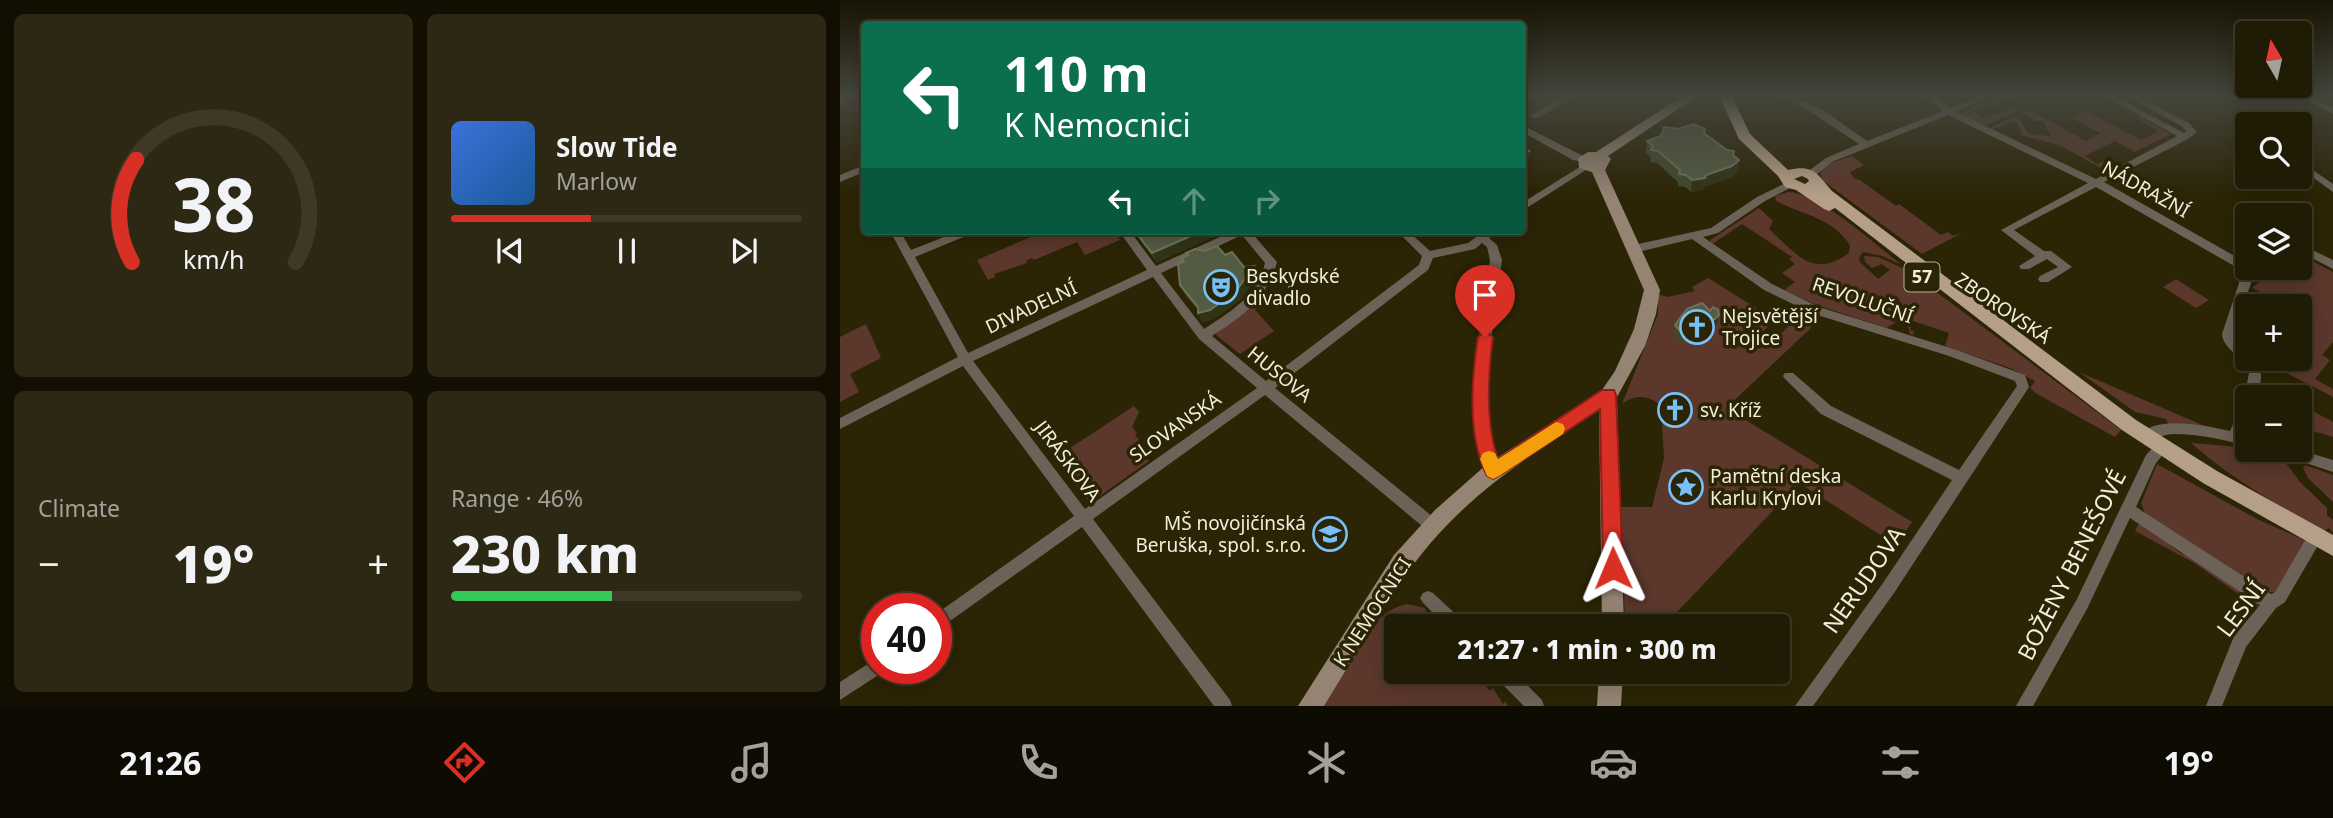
<!DOCTYPE html>
<meta charset="utf-8">
<style>
:root{--surface:#201b04;--page:#2d2813;--text:#f1f3f6;--muted:#a2a19a;--line:#3d3926;--accent:#d93025}
body{margin:0;font-family:"Noto Sans",sans-serif;background:var(--page);color:var(--text);height:100vh;display:flex;flex-direction:column;font-size:26px;white-space:nowrap}
*{box-sizing:border-box;margin:0}
p{font-size:23px;color:var(--muted)}
.icon{flex:none;width:38px;height:38px;fill:none;stroke:currentColor;stroke-width:2;stroke-linecap:round;stroke-linejoin:round}
.map{position:relative;flex:1;overflow:hidden}
.details{display:flex;flex-direction:column;gap:14px;padding:14px;background:#120f02;width:840px}
.details>*{flex:none}
.top-card{position:absolute;left:21px;top:21px;width:665px;height:214px;border-radius:7px;box-shadow:0 4px 18px #0003,0 0 0 2px var(--line);background:#0b6e4f;color:#fff;overflow:hidden}
.needle{width:46px;rotate:351deg}
.buttons{position:absolute;left:1395px;top:21px;display:grid;gap:14px}
.buttons a{display:grid;place-items:center;width:77px;height:77px;border-radius:7px;background:var(--surface);box-shadow:0 4px 18px #0003,0 0 0 2px var(--line);font-size:35px}
.speed{position:absolute;left:21px;top:593px;display:flex;gap:14px;font-size:35px;font-weight:700;text-align:center}
.speed>*{display:grid;place-content:center;width:91px;height:91px;border-radius:50%;background:var(--surface);box-shadow:0 4px 18px #0003,0 0 0 2px var(--line);line-height:1}
.speed .limit{border:10px solid #d22;background:#fff;color:#111}
.pin{position:absolute;display:grid;place-items:center;width:60px;height:60px;color:#fff;margin:-72px -30px;border-radius:50% 50% 50% 0;rotate:-45deg;box-shadow:0 0 7px #0007}
.pin .icon{rotate:45deg}
.me{position:absolute;width:77px;margin:-38px;rotate:359deg;stroke-linejoin:round;filter:drop-shadow(0 0 5px #0008)}
.turn{display:flex;align-items:center;gap:24px;height:147px;padding:0 28px;font-size:32px}
.turn .icon{width:91px;height:91px;stroke-width:2.5}
.turn b{display:block;font-size:49px;line-height:60px}
.lanes{display:flex;align-items:center;height:66px;padding:0 28px;background:#0003;justify-content:center;gap:35px;direction:ltr}
.lanes .off{opacity:.35}
.big{font-size:52px;font-weight:800;line-height:1.1}
.details .widget{flex:1;display:flex;flex-direction:column;justify-content:center;gap:10px;min-width:0;padding:0 24px;border-radius:10px;background:var(--page)}
.details .dial{align-items:center;gap:0}
.dial svg{height:182px;overflow:visible;fill:none;stroke:var(--line);stroke-width:7;stroke-linecap:round;text-anchor:middle}
.dial text{fill:var(--text);stroke:none}
.song{display:flex;align-items:center;gap:21px}
.cover{width:84px;height:84px;border-radius:10px;background:linear-gradient(135deg,hsl(220 70% 55%),hsl(210 70% 35%))}
.played{height:7px;border-radius:4px;background:linear-gradient(90deg,var(--accent) 40%,var(--line) 40%)}
.keys{display:flex;justify-content:space-around;direction:ltr}
.heat{display:flex;justify-content:space-between;align-items:center;font-size:38px;direction:ltr}
.charge{height:10px;border-radius:5px;background:linear-gradient(90deg,#34c759 46%,var(--line) 0)}
.details .tiles{flex:1;display:grid;gap:14px;grid-template-columns:repeat(2,1fr)}
.trip{position:absolute;left:544px;top:614px;width:406px;height:70px;border-radius:7px;background:var(--surface);box-shadow:0 4px 18px #0003,0 0 0 2px var(--line);font-weight:800;line-height:70px;text-align:center}
.menu{display:flex;height:112px;justify-content:space-around;align-items:center;background:#0d0b02;color:var(--muted)}
.menu .icon{width:49px;height:49px}
.menu .current{color:var(--accent)}
.menu b{font-size:32px;color:var(--text)}
main{display:flex;flex:1;min-height:0}
.map>svg:first-child{display:block}
.green{fill:#5b372c}
.lines{fill:none;stroke-linecap:round;stroke-linejoin:round}
.street{fill:#6c6257;fill-rule:evenodd}
.secondary{fill:#958474;fill-rule:evenodd}
.primary{fill:#b59f89;fill-rule:evenodd}
.wall{fill:#40492f}
.shaded-wall{fill:#303316}
.building{fill:#535b42;stroke:#6c725a;stroke-width:2}
.route{fill:#d93025;stroke:#8d1f18;stroke-width:2}
.slow{fill:#f59e0b}
.labels{text-anchor:middle;stroke-width:7;stroke-linejoin:round;paint-order:stroke}
.shield{fill:#2b2405;stroke:#b6b19c;stroke-width:2}
.shield-label{font-size:18px;font-weight:bold;fill:#f2eedd}
.street-label{font-size:19px;fill:#f2eedd;stroke:#2b2405}
.poi-label{font-size:19px;fill:#f2eedd;stroke:#2b2405;text-anchor:start}
.near-street-label{font-size:23px;fill:#f2eedd;stroke:#2b2405}
</style>
<main>
<section class="details">
<div class="tiles">
<div class="widget dial"><svg viewBox="0 0 100 80">
<path d="M14 69A42 42 0 1 1 86 69"/>
<path d="M14 69A42 42 0 0 1 16 24" stroke="#d93025"/>
<text x="50" y="56" font-size="32" font-weight="700">38</text>
<text x="50" y="72" font-size="11">km/h</text>
</svg></div>
<div class="widget">
<div class="song"><i class="cover"></i><div><b>Slow Tide</b><p>Marlow</p></div></div>
<div class="played"></div>
<div class="keys"><svg class="icon" aria-label="previous" viewBox="0 0 24 24"><path d="M18 5L8 12l10 7zM5 5v14"/></svg><svg class="icon" aria-label="pause" viewBox="0 0 24 24"><path d="M8 5v14M16 5v14"/></svg><svg class="icon" aria-label="next" viewBox="0 0 24 24"><path d="M6 5l10 7-10 7zM19 5v14"/></svg></div>
</div>
<div class="widget"><p>Climate</p>
<div class="heat"><a>−</a><b class="big">19°</b><a>+</a></div>
</div>
<div class="widget"><p>Range · 46%</p><b class="big">230 km</b><div class="charge"></div></div>
</div>
</section>
<div class="map">
<svg width="1493" height="706" viewBox="0 0 1493 706">
<rect width="100%" height="100%" fill="#2b2405"/>
<!-- green -->
<path class="green" d="M1158,97H1169L1155,103L1158,105L1153,108L1148,105L1134,111L1144,118L1175,108L1179,111L1143,126L1119,114Z
M1190,110L1246,141L1260,133L1232,118L1246,111L1301,140L1319,131L1296,118L1299,117L1331,134L1295,152L1275,141L1245,156L1257,164L1264,161L1271,165L1263,169L1219,145L1180,135L1182,133L1177,123L1172,121L1151,130L1148,129L1174,117L1179,119L1189,134L1211,136L1203,121H1194L1183,113Z
M1012,156L1024,165L1010,172L1014,178L1020,180L1056,206L1059,204L1101,235L1108,232L1113,236L1122,233L1082,254L982,180L980,173L988,164Z
M948,192C980,193 1034,244 1062,265L1042,256L1023,252L1019,258L1020,262L1038,279L1050,270L1042,264L1032,268L1025,262L1024,256L1038,257L1067,270L1281,430L1275,437L1197,394L1190,388L1195,381L1170,368L1105,346L1109,333L1073,321L1070,330L1074,331L1073,335L1070,334L1064,308L1058,298L1052,301L1055,323L1046,328L977,305L944,290L955,282L942,273L955,264L949,259L952,257L902,224L871,245L870,240L919,208L933,221L929,229C956,253 972,280 1009,253L1010,245C991,217 963,215 936,201L935,196Z
M205,231H273L280,240L245,255L237,242L194,260L192,258L186,261L187,263L154,274L155,277L148,280L137,260L118,268Z
M1461,255L1493,272V342L1482,355L1490,360L1475,379L1493,389V397L1419,359H1460V306H1427L1430,296L1412,288C1433,272 1430,268 1460,268Z
M868,278L932,318L940,314L919,336L921,338L941,334L962,311L975,318L970,329L886,408L1072,522L1056,545L959,483L824,626H785L781,507H812L824,458L821,406C809,395 794,394 782,404L818,314V294L828,297L855,291L852,287Z
M1336,279L1369,300L1356,308L1323,287Z
M416,300L421,306L415,310L434,331L400,354L376,335L377,331Z
M26,324L41,358L10,374L19,392L0,402V337Z
M1239,372L1367,427L1328,424L1326,419L1295,412Z
M1460,404L1493,422V437L1460,427Z
M294,406L299,412L292,427L297,433L295,435L299,440L298,445L309,461L250,503L215,458Z
M1351,443L1388,446L1442,458L1460,482L1487,508V515L1493,520V533L1489,528L1484,531C1436,504 1392,479 1351,443Z
M1317,464L1417,519L1464,540L1465,545L1435,592H1427L1305,514L1301,503Z
M1465,465L1493,475V502L1468,478L1463,468Z
M1299,523L1332,543L1331,546L1342,554L1345,551L1418,603V608L1356,564L1295,531Z
M567,604L585,608L587,616L584,621L588,626H556V672H632L638,678L641,676L644,679L642,682L650,691L653,688L663,704L665,701L668,706H478C500,673 527,612 567,604Z"/>
<g class="lines">
<!-- street -->
<path class="street" d="M8,97H20L0,105V99Z
M722,97H732L698,118H692L690,116Z
M942,97C973,97 1003,125 1027,141L1103,111L1087,97H1096L1110,108L1138,97H1149L1116,112L1256,179L1337,136L1266,97H1276L1344,133L1346,131L1343,127L1289,97H1299L1349,123L1357,132L1348,139L1264,182L1407,263V268H1416L1394,334V338L1407,350V359H1415C1424,373 1422,382 1415,397H1407V421L1403,433L1407,434V446C1383,439 1358,434 1334,434C1322,434 1310,442 1301,440L1299,436C1314,414 1368,426 1390,431L1404,399L1409,373C1405,357 1383,350 1382,334L1403,271L1256,187L1174,230L1204,251H1211L1232,267L1208,282H1200L1198,279L1200,276L1218,267L1207,259L1189,269H1181L1179,266L1195,256L1161,230L1248,183L1108,115L992,162L975,176H967V172L986,158L1019,144L968,110Z
M1461,97H1471L1493,107V114Z
M682,125L749,159L744,162L733,160L682,132Z
M1460,161L1493,184V192L1460,168Z
M746,163L751,166L749,168L682,211V203Z
M24,165V172L0,182V175Z
M950,181L955,184L954,186L925,201L878,233L863,237L932,284L979,307L1117,350L1185,375L1189,387L1054,593L973,706H955L1043,583L1112,480L981,414L945,379L943,376L945,373H953L991,406L1119,470L1177,386L1175,381L1109,356L971,313L924,290L852,239L794,253L789,249L794,245L871,228L917,197Z
M50,231H60L71,250L119,231H134L133,233L75,257L128,353L307,270L279,231H290L316,266L393,231H410L437,262C427,299 402,317 372,336L426,381L579,265L582,256L557,231H568L590,251L628,243L644,231H656L649,238L657,245L662,260L648,362L650,441L660,471L658,475L653,477L648,475C621,417 642,322 650,260L647,247L642,243L635,249L593,258L588,270L435,388L598,521L600,526L598,531L593,532L588,531L425,395L253,519L390,700L392,706H374L242,527L96,631V614L234,516L123,366L0,429V418L118,357ZM402,235L425,263C417,296 392,311 364,329L321,273ZM313,277L359,339L417,388L245,509L133,361Z
M1460,244L1493,260V269L1460,252Z
M1322,441L1327,443L1329,447L1316,463L1296,507L1431,594L1435,592L1467,537L1472,535L1477,537L1479,542L1477,547L1445,602L1436,608L1406,647L1382,706H1366L1394,636L1420,605L1290,518L1247,609L1193,706H1176L1237,599L1306,455L1317,443Z
M1436,450H1460L1493,460V472L1438,454Z
M588,591L593,593L623,621L625,626H606L583,603L580,598L583,593Z
M37,658V668H44L43,672L0,700V682Z
M654,672H674L702,700L704,706H684L656,678Z"/>
<!-- secondary -->
<path class="secondary" d="M841,97H856L768,156L771,159L765,170L820,290L816,314L805,346L777,397L784,626H762L759,410C707,445 654,477 610,522C558,574 523,644 484,706H458L554,555L595,510L646,465L762,390L775,371L794,329L804,290L752,172L739,168L738,158L748,152H756Z
M759,672H783L781,706H757Z"/>
<!-- primary -->
<path class="primary" d="M880,97H892L910,134L948,170C974,164 977,174 992,191L1296,420L1377,471L1493,535V556L1363,483L1282,430L995,208L989,211L984,209L956,190L945,187L938,176L899,139ZM962,176L968,179L969,181L965,184L954,179Z"/>
</g>
<!-- wall -->
<path class="wall" d="M865,133L899,160L897,172L890,178L864,187L863,190L851,192L845,187L838,186V182L817,163L810,162L811,158L806,153L807,141Z
M298,235L317,236H375L317,262L303,244Z
M385,255L418,275L400,300L374,319L362,322L358,313V310L345,294L340,285L343,261L342,258Z
M870,311L879,315L877,324L873,328L847,342L840,341L834,334L835,325Z"/>
<!-- shaded-wall -->
<path class="shaded-wall" d="M689,151V155L682,158V155Z
M899,160L897,172L890,178L864,187L863,190L851,192L852,180L891,166Z
M362,231H373L375,236L317,262L312,253Z
M414,266L418,275L400,300L374,319L362,322L358,313Z
M879,315L877,324L873,328L847,342L849,333Z"/>
<!-- building -->
<path class="building" d="M853,124L865,129L864,133L887,150L894,151L893,155L899,160L892,166L866,175L865,178L852,180L846,175L839,174L840,170L818,151L811,150L813,146L807,141L821,136L824,127L839,129Z
M682,147L689,151L682,155Z
M306,231H313L317,236L328,231H362L312,253L298,235Z
M377,246L385,255L392,252L404,267L414,266L396,291L370,310L358,313V307L340,285L338,264L344,261L342,258L348,255L346,253L355,249L365,251Z
M862,303L870,311L873,307L878,310L879,315L875,319L849,333L841,332L835,325L847,309Z"/>
<!-- sky -->
<linearGradient id="sky" x2="0" y2="1"><stop stop-color="#181403"/><stop offset="0.49" stop-color="#44453b"/><stop offset="1" stop-color="#44453b" stop-opacity="0"/></linearGradient>
<rect width="1493" height="196" fill="url(#sky)"/>
<!-- route -->
<path class="route" d="M645,331L653,337C648,375 645,422 658,459L762,390H774L776,395L783,568L780,575L773,577L766,575L763,568L760,409L659,476L653,479L647,476C627,436 631,381 638,337Z"/>
<!-- slow -->
<path class="slow" d="M716,422L723,424L725,429L723,434L659,476L653,479L647,476L640,459L643,453L649,451L655,453L658,459Z"/>
<!-- icons -->
<defs>
<g id="theatre-ring" transform="scale(1.75)"><circle r="9.5" fill="#2b2405" stroke="#76c0f7" stroke-width="1.5"/><path d="M-5-5.5Q0-4 5-5.5V0Q5 5 0 6Q-5 5-5 0ZM-3.3-2.5H-1v1.5H-3.3ZM1-2.5H3.3v1.5H1ZM-2.8 1Q0 5.5 2.8 1Z" fill="#76c0f7"/></g>
<g id="church-ring" transform="scale(1.75)"><circle r="9.5" fill="#2b2405" stroke="#76c0f7" stroke-width="1.5"/><path d="M-1.2-6h2.4v3.5h3.3v2.4h-3.3V6h-2.4V-.1h-3.3v-2.4h3.3Z" fill="#76c0f7"/></g>
<g id="sight-ring" transform="scale(1.75)"><circle r="9.5" fill="#2b2405" stroke="#76c0f7" stroke-width="1.5"/><path d="M0-6L1.8-2.2L6-1.7L2.9 1.2L3.7 5.4L0 3.3L-3.7 5.4L-2.9 1.2L-6-1.7L-1.8-2.2Z" fill="#76c0f7"/></g>
<g id="school-ring" transform="scale(1.75)"><circle r="9.5" fill="#2b2405" stroke="#76c0f7" stroke-width="1.5"/><path d="M0-5L7-2L0 1L-7-2ZM-4 1L0 2.5L4 1V4Q0 6-4 4Z" fill="#76c0f7"/></g>
</defs>
<g fill-rule="evenodd">
<use href="#theatre-ring" x="381" y="287"/>
<use href="#church-ring" x="857" y="327"/>
<use href="#church-ring" x="835" y="410"/>
<use href="#sight-ring" x="846" y="487"/>
<use href="#school-ring" x="490" y="534"/>
</g>
<g class="labels">
<!-- shield labels -->
<rect class="shield" x="1064.5" y="262.5" width="35" height="29" rx="5"/>
<g class="shield-label">
<text x="1082" y="283">57</text>
</g>
<!-- street labels -->
<g class="street-label">
<text transform="translate(1306 189) rotate(29)" y="7">NÁDRAŽNÍ</text>
<text transform="translate(1023 300) rotate(19)" y="7">REVOLUČNÍ</text>
<text transform="translate(191 307) rotate(-25)" y="7">DIVADELNÍ</text>
<text transform="translate(1163 308) rotate(34)" y="7">ZBOROVSKÁ</text>
<text transform="translate(440 374) rotate(39)" y="7">HUSOVA</text>
<text transform="translate(335 427) rotate(-35)" y="7">SLOVANSKÁ</text>
<text transform="translate(228 461) rotate(53)" y="7">JIRÁSKOVA</text>
<text transform="translate(532 612) rotate(-57)" y="7">K NEMOCNICI</text>
</g>
<!-- poi labels -->
<g class="poi-label">
<text x="406" y="283">Beskydské<tspan x="406" dy="22">divadlo</tspan></text>
<text x="882" y="323">Nejsvětější<tspan x="882" dy="22">Trojice</tspan></text>
<text x="860" y="417">sv. Kříž</text>
<text x="870" y="483">Pamětní deska<tspan x="870" dy="22">Karlu Krylovi</tspan></text>
<text x="466" y="530" text-anchor="end">MŠ novojičínská<tspan x="466" dy="22">Beruška, spol. s.r.o.</tspan></text>
</g>
<!-- near-street labels -->
<g class="near-street-label">
<text transform="translate(1232 565) rotate(-63)" y="8">BOŽENY BENEŠOVÉ</text>
<text transform="translate(1024 580) rotate(-55)" y="8">NERUDOVA</text>
<text transform="translate(1401 609) rotate(-53)" y="8">LESNÍ</text>
</g>
</g>
</svg>
<div class="buttons">
<a><svg class="needle" viewBox="-14 -14 28 28"><path d="M0-13l5 13h-10z" fill="#e53935"/><path d="M0 13l5-13h-10z" fill="#a2a19a"/></svg></a>
<a><svg class="icon" aria-label="search" viewBox="0 0 24 24"><circle cx="10" cy="10" r="6"/><path d="M15 15l6 6"/></svg></a>
<a><svg class="icon" aria-label="layers" viewBox="0 0 24 24"><path d="M12 4l9 5-9 5-9-5zM3 14l9 5 9-5"/></svg></a>
<a>+</a>
<a>−</a>
</div>
<div class="speed"><div class="limit">40</div></div>
<div class="pin" style="left:645px;top:337px;background:#d93025"><svg class="icon" aria-label="arrive" viewBox="0 0 24 24"><path d="M6 21V4h12l-3 4 3 4H6"/></svg></div>
<svg class="me" style="left:773px;top:568px" viewBox="-20 -20 40 40"><path d="M0-17L14 15 0 8-14 15z" fill="#d93025" stroke="#fff" stroke-width="4"/></svg>
<div class="trip">21:27 · 1 min · 300 m</div>
<div class="top-card">
<div class="turn"><svg class="icon" aria-label="left" viewBox="0 0 24 24"><path d="M17 20v-9H6M10 6l-5 5 5 5"/></svg><div><b>110 m</b>K Nemocnici</div></div>
<div class="lanes"><svg class="icon" aria-label="left" viewBox="0 0 24 24"><path d="M17 20v-9H6M10 6l-5 5 5 5"/></svg><svg class="icon off" aria-label="ahead" viewBox="0 0 24 24"><path d="M12 20V5M6 11l6-6 6 6"/></svg><svg class="icon off" aria-label="right" viewBox="0 0 24 24"><path d="M7 20v-9h11M14 6l5 5-5 5"/></svg></div>
</div>
</div>
</main>
<nav class="menu">
<b>21:26</b>
<svg class="icon current" aria-label="directions" viewBox="0 0 24 24"><path d="M12 3l9 9-9 9-9-9zM9 14v-3h6M13 9l2 2-2 2"/></svg>
<svg class="icon" aria-label="music" viewBox="0 0 24 24"><path d="M9 18V5l10-2v13"/><circle cx="6" cy="18" r="3"/><circle cx="16" cy="16" r="3"/></svg>
<svg class="icon" aria-label="phone" viewBox="0 0 24 24"><path d="M5 4h4l2 5-3 2q2 4 5 5l2-3 5 2v4C11 20 4 13 5 4z"/></svg>
<svg class="icon" aria-label="climate" viewBox="0 0 24 24"><path d="M12 3v18M4 7l16 10M4 17L20 7"/></svg>
<svg class="icon" aria-label="car" viewBox="0 0 24 24"><path d="M5 17H2v-5l4-1 3-4h7l3 4 3 1v5h-3M9 17h6M6 11h13"/><circle cx="7" cy="17" r="2"/><circle cx="17" cy="17" r="2"/></svg>
<svg class="icon" aria-label="filters" viewBox="0 0 24 24"><path d="M4 7h16M4 17h16"/><circle cx="9" cy="7" r="2"/><circle cx="15" cy="17" r="2"/></svg>
<b>19°</b>
</nav>
